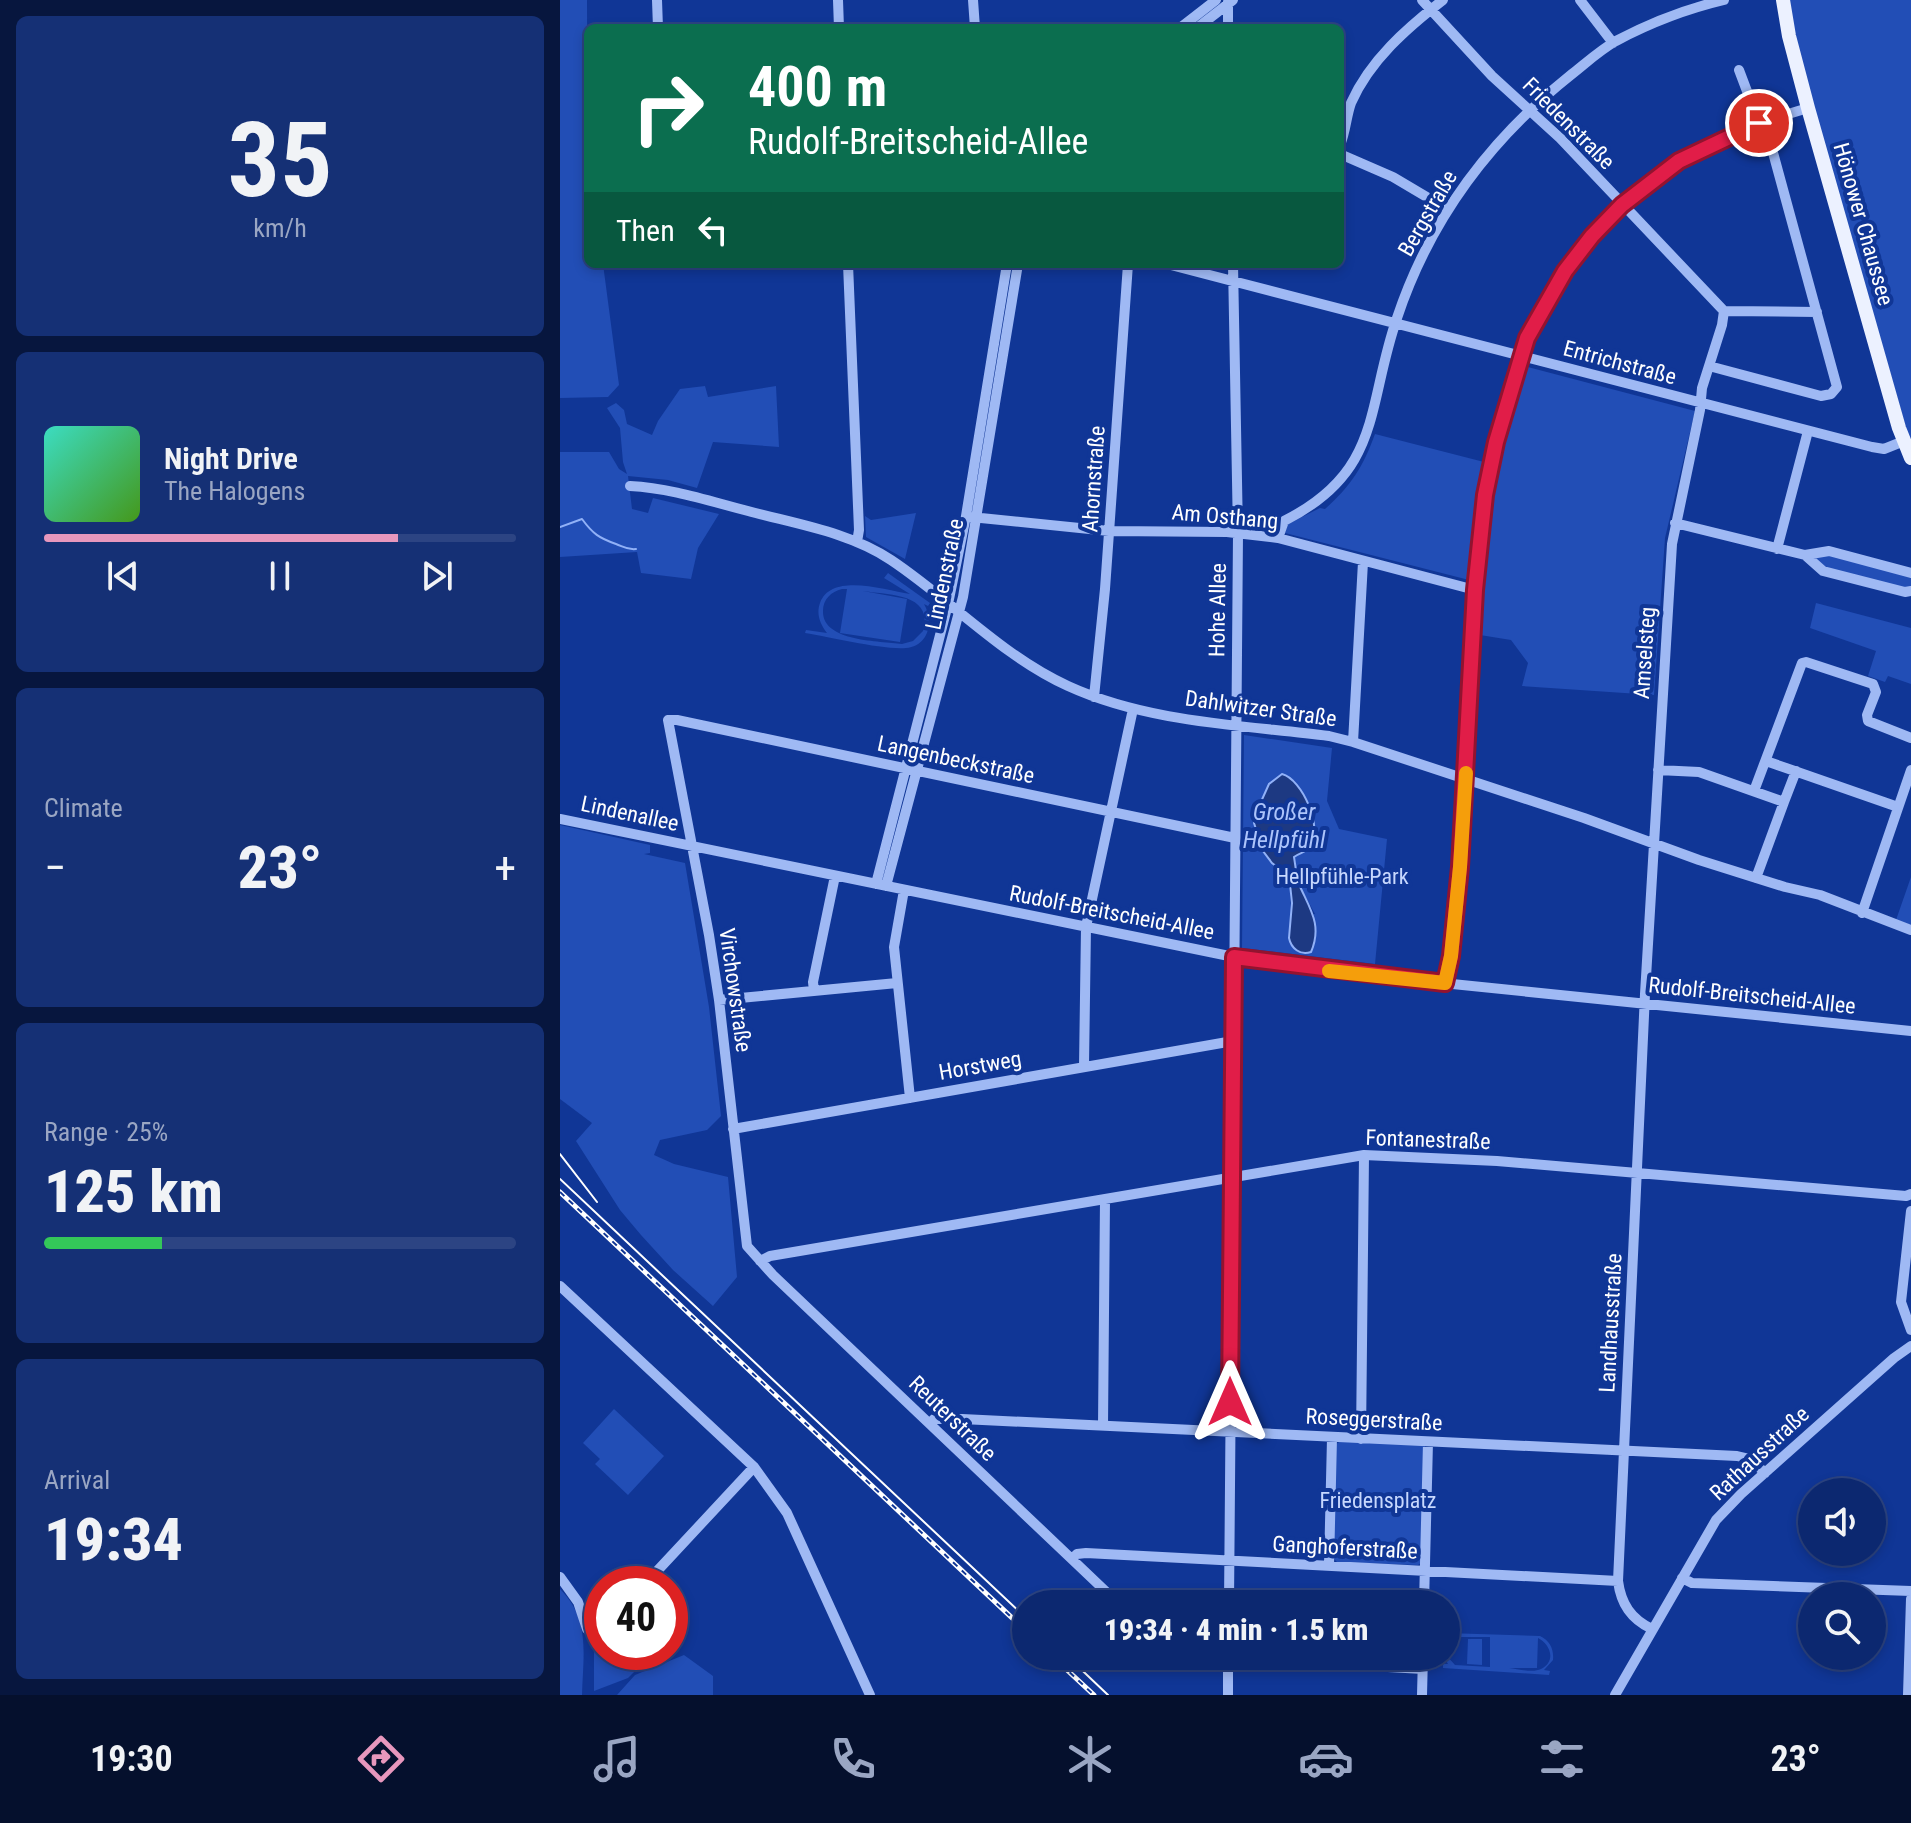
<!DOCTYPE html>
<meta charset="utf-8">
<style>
:root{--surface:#0c2870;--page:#153075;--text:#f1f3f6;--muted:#9aa6c3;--line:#2c4483;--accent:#e797bd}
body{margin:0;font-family:"Roboto Condensed",sans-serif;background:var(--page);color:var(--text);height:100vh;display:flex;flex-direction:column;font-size:30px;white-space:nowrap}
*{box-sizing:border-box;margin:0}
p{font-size:26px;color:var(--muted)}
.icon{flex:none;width:44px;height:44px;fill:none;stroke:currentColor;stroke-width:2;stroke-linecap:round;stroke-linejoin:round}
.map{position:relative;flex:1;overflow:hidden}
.panel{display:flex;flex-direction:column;gap:16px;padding:16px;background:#07163e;width:560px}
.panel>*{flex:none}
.guide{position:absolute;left:24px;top:24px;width:760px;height:244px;border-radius:12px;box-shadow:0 4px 12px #0003,0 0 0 2px var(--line);background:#0b6e4f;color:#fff;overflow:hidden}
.tools{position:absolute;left:1238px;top:1478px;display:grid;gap:16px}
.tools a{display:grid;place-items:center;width:88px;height:88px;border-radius:50%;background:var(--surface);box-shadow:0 4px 12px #0003,0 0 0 2px var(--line);font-size:40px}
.speed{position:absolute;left:24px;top:1566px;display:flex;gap:16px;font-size:40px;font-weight:700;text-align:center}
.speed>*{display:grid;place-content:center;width:104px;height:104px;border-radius:50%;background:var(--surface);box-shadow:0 4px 12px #0003,0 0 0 2px var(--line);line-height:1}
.speed .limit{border:12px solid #d22;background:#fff;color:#111}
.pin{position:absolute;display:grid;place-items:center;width:68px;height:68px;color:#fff;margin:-34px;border:4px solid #fff;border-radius:50%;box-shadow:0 2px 8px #0007}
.me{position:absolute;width:88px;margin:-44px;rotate:0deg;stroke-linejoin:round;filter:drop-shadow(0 0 6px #0008)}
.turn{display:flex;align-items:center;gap:28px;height:168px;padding:0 32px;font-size:36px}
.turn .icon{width:104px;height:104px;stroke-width:2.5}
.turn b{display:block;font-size:56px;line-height:68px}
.then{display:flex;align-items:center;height:76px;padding:0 32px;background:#0003;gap:16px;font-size:30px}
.big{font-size:60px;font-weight:800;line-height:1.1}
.panel .widget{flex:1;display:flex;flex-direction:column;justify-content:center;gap:12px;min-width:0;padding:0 28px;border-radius:12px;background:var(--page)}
.panel .dial{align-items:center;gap:0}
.dial b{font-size:104px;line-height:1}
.song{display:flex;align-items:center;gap:24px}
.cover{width:96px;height:96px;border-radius:12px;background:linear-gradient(135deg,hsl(170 70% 55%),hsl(100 70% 35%))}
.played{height:8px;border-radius:4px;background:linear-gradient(90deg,var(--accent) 75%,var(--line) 75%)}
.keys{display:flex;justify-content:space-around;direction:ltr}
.heat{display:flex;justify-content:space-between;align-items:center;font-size:44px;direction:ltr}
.charge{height:12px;border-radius:6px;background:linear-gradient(90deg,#34c759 25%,var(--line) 0)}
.trip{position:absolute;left:452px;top:1590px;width:448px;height:80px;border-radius:40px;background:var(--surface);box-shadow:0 4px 12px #0003,0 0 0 2px var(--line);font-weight:800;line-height:80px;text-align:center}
.menu{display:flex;height:128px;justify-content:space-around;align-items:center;background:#05102d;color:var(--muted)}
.menu .icon{width:56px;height:56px}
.menu .active{color:var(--accent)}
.menu b{font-size:36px;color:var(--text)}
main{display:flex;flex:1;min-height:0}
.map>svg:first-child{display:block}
.green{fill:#224eb6;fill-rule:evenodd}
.water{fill:#1d3982;stroke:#91b1f7;stroke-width:2}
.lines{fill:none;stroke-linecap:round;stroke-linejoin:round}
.stream{stroke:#91b1f7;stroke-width:2}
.canal{stroke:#1d3982;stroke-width:8}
.minor{stroke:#9fb9f4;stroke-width:10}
.major{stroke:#ecf1ff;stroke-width:14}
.tram{stroke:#fff;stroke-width:2}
.rail-casing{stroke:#fff;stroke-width:5}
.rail{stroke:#103696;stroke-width:2;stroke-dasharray:6;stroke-linecap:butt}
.route-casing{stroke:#92132f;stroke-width:20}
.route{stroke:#e11d48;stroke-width:14}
.slow{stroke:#f59e0b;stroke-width:14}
.labels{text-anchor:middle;stroke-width:8;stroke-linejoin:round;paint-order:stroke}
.street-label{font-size:22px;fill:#fff;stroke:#103696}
.park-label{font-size:22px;fill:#c7d8fe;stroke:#103696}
.water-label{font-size:24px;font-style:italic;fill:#acc4fb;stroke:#103696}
</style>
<main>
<section class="panel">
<div class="widget dial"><b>35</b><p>km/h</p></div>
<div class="widget">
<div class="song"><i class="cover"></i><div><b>Night Drive</b><p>The Halogens</p></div></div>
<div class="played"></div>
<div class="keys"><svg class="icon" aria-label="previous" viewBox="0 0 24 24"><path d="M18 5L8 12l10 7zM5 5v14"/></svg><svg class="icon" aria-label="pause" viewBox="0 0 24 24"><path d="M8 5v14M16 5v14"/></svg><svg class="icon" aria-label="next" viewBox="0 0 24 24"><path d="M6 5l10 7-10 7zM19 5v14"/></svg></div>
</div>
<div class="widget"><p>Climate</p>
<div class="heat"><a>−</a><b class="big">23°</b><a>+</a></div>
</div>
<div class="widget"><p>Range · 25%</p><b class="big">125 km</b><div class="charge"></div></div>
<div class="widget"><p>Arrival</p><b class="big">19:34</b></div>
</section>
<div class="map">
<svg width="1351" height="1695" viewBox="0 0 1351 1695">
<rect width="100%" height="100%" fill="#103696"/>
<!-- green -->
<path class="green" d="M0,0H27L28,264H43L59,385L48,397L0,398Z
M1227,0H1351V445L1233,36Z
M964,366L1135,411L1105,538L1094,695L962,686L968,663L951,640L920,635C924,539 933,458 964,366Z
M145,386L148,397L216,386L219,447L153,442L137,488L108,480L68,476L72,509L88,513L93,498L159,514L138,548L131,579L81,573L77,552L0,557V452H49L59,469L67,474L63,462L60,428L47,408L56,403L64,410L67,424L92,435L98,421L120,389Z
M815,434L924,462L913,581L725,533L728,524L760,508L765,509C791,486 803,467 815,434Z
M356,513L345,559L306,537L305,516L311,520Z
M1260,553L1351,576V587L1349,589L1262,568L1254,558Z
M328,573L370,603L368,606L364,604C374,621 369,646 346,648C322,650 271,637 245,633L246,630L267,633C260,624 256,614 260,603C271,572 325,590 350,594L324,578ZM282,589H287L280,633L340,642L347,599L303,591C328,595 374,593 363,631L353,641L342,644C320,641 262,642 263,611C263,599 271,592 282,589Z
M1256,603L1351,628V684L1328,676L1325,682L1308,676L1316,651L1250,628Z
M684,735L772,748L767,801L779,829L827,839L815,964L682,948ZM734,780L739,788L746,851L734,857L737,877C732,875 728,875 724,872C706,861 684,829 699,809ZM738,883L755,914L731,917L730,884Z
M0,825L90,845V853L84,854L125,863L149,1007L161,1116L147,1130L100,1140L94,1155L114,1164L168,1177L177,1277L153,1306L113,1270L81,1235L60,1210L16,1141L32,1123L0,1099Z
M1351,877V925L1336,920Z
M54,1409L104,1456L68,1495L35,1464L40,1459L23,1443Z
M783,1440L865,1445L861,1563L858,1565L777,1562L773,1558L776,1444Z
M0,1589C31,1620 23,1655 22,1695H0Z
M886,1633L980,1636C990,1641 994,1649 993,1660L984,1670L990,1671L989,1675L883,1668V1664H888L883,1656L886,1655L895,1665L930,1667V1637H897L886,1646V1641L890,1637L886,1636ZM978,1638C990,1644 997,1661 981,1669C973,1673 958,1669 949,1668H977Z
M908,1639H922V1665L907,1664Z
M42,1640V1652H94L68,1678L34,1691V1649Z
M124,1655L153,1676V1695H57L75,1675Z"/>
<!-- water -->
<path class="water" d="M722,774C742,779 764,828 750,847C747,852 739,853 734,857L737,877L733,879L712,863L703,851L694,823L695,815L709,784Z
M738,882C749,908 763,924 751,952C740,956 731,948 729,938L732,903L730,884Z"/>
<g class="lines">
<!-- stream -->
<path class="stream" d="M0,527L22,519C33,534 39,538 56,544C64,547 67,550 76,549"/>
<!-- canal -->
<path class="canal" d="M735,878L736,883"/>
<!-- minor -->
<path class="minor" d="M97,0L98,28
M278,0L279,28
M413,0L415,28
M862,0L932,76L1000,138L1164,311L1257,312
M1020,0L1053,43
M668,2V28
M620,28L656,0
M637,28L673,0
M1179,70L1199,123
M780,145C786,131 786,117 791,103C810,60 847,28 883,0
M780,154L833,177L887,209
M288,264L299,530L297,542
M607,264L1312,447L1324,449L1344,441
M1149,366L1261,396L1271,394L1277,387L1212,149L1209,119
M70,486C111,488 149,501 188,511C236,524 289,532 331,560C391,600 442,656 508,686C589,723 683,725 769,736L793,742L1024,818L1139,860L1225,887L1260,895L1351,930
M411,517L549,531L667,532L718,538L915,590
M1115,523L1245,555L1269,551L1351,573
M718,538L724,521C823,471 806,407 837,318C870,219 931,138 1012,74C1026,63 1040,50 1056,41C1090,23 1126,9 1164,0
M1217,549L1248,431
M1245,555L1263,571L1345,592L1351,591
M534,697L545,589L568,264
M793,742L803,562
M1206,761L1338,807
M1098,770L1139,772L1224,802L1196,878
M1194,791L1242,663L1246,662L1313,684L1316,692L1307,715L1308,721L1351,738
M1224,802L1236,771
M0,819L674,957L804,975L1351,1031
M316,884L388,604L406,516L447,264
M326,886L403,597L458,264
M344,890L334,947L350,1098
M1302,913L1351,770
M885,983C886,973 889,963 891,953C903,868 905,780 911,694C915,627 916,561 925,495C929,465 938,436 946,407C953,384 958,359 967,337C1021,213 1121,145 1248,108
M254,991L253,982L275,876
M159,1000L337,983
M524,1066L526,927L573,709
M173,1129L673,1041
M1351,1211L1341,1302L1351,1330
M200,1261L210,1256L804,1155L937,1161L1346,1196L1351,1194
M0,1286L194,1467L227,1513L310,1695
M370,1423L374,1419H402L1177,1456L1190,1459L1205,1473
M543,1426L545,1199
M801,1439L804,1155
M512,1559L517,1554L526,1553L1058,1581
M769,1566L772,1438
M0,1577L18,1602L27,1629L42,1630
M1122,1578L1132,1583L1351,1591
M85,1584L194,1467
M559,1604L213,1275L187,1246L159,1000L149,935L108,720H117L675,838
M669,1604L678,534L673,264
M864,1604L868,1442
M1092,1629C1071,1619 1061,1604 1058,1581L1085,994L1112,544L1140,410L1142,388L1162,325L1164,311
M635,1656L863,1669
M668,1695V1656
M862,1695L863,1656
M1055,1695L1156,1520L1181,1494L1334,1358L1351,1346
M1348,1695L1351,1599"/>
<!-- major -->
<path class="major" d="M1223,0L1229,36L1248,108L1339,428L1351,458"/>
<!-- tram -->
<path class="tram" d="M0,1154L37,1202
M0,1179L466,1618
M507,1656L548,1695"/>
<!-- rail casing -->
<g class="rail-casing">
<path id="rail" d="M0,1192L466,1631
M492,1656L534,1695"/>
</g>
<!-- rail -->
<use href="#rail" class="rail"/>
</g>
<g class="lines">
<!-- route casing -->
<g class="route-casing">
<path id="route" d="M670,1402L674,957L885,983L891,956L900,867L915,590L925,495L936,442L967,338L1005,271L1032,236L1062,205L1119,161L1199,123"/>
</g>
<!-- route -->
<use href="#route" class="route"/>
<!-- slow -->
<path class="slow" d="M769,971L885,983L891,956L900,867L906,773"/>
</g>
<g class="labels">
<!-- street labels -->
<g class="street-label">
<text transform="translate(1009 123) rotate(45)" y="8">Friedenstraße</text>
<text transform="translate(867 213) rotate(-60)" y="8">Bergstraße</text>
<text transform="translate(1304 224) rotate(74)" y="8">Hönower Chaussee</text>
<text transform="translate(1060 362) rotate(15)" y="8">Entrichstraße</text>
<text transform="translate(533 479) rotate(-86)" y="8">Ahornstraße</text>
<text transform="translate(665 516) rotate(5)" y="8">Am Osthang</text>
<text transform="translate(384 574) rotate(-78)" y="8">Lindenstraße</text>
<text transform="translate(657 610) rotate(-89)" y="8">Hohe Allee</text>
<text transform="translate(1084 653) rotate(-86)" y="8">Amselsteg</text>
<text transform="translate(701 708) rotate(8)" y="8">Dahlwitzer Straße</text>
<text transform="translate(396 759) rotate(12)" y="8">Langenbeckstraße</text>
<text transform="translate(70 813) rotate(12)" y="8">Lindenallee</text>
<text transform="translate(552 912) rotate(11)" y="8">Rudolf-Breitscheid-Allee</text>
<text transform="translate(176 990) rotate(82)" y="8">Virchowstraße</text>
<text transform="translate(1192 995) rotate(6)" y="8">Rudolf-Breitscheid-Allee</text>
<text transform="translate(420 1065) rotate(-10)" y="8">Horstweg</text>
<text transform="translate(868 1139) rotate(2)" y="8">Fontanestraße</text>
<text transform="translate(1050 1323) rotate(-87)" y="8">Landhausstraße</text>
<text transform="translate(393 1418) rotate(44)" y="8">Reuterstraße</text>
<text transform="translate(814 1419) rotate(3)" y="8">Roseggerstraße</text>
<text transform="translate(1199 1453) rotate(-43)" y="8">Rathausstraße</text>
<text transform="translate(785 1547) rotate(3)" y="8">Ganghoferstraße</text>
</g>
<!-- park labels -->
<g class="park-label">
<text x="782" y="884">Hellpfühle-Park</text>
<text x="818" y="1508">Friedensplatz</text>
</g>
<!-- water labels -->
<g class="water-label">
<text x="724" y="820">Großer<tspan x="724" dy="28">Hellpfühl</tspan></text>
</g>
</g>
</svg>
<div class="tools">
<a><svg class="icon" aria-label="sound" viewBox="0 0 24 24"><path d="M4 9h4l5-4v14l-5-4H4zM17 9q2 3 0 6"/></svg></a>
<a><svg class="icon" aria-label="search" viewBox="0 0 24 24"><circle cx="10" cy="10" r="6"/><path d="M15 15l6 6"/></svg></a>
</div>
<div class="speed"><div class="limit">40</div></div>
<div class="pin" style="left:1199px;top:123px;background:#d93025"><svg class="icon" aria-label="arrive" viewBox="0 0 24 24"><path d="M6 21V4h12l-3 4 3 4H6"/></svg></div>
<svg class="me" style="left:670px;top:1402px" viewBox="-20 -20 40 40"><path d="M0-17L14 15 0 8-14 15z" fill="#e11d48" stroke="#fff" stroke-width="4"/></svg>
<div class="trip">19:34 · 4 min · 1.5 km</div>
<div class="guide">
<div class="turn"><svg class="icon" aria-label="right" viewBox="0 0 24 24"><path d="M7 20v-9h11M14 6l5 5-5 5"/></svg><div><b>400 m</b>Rudolf-Breitscheid-Allee</div></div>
<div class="then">Then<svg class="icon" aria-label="left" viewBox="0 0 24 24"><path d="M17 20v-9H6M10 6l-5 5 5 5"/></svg></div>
</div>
</div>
</main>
<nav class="menu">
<b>19:30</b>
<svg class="icon active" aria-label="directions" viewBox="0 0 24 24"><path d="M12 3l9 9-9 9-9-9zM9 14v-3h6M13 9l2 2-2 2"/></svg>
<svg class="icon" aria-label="music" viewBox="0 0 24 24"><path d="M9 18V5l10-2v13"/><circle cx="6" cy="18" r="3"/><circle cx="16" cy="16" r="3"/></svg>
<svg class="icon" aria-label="phone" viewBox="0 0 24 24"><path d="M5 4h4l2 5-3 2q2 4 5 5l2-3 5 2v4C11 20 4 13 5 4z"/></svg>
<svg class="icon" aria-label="climate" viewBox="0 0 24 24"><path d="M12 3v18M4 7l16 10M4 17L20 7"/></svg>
<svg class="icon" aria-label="car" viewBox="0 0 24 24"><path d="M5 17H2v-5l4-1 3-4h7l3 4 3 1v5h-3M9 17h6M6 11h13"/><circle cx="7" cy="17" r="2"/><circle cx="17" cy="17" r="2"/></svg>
<svg class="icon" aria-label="filters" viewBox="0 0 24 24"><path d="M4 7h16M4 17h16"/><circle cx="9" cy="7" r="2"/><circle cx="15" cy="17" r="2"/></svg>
<b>23°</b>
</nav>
